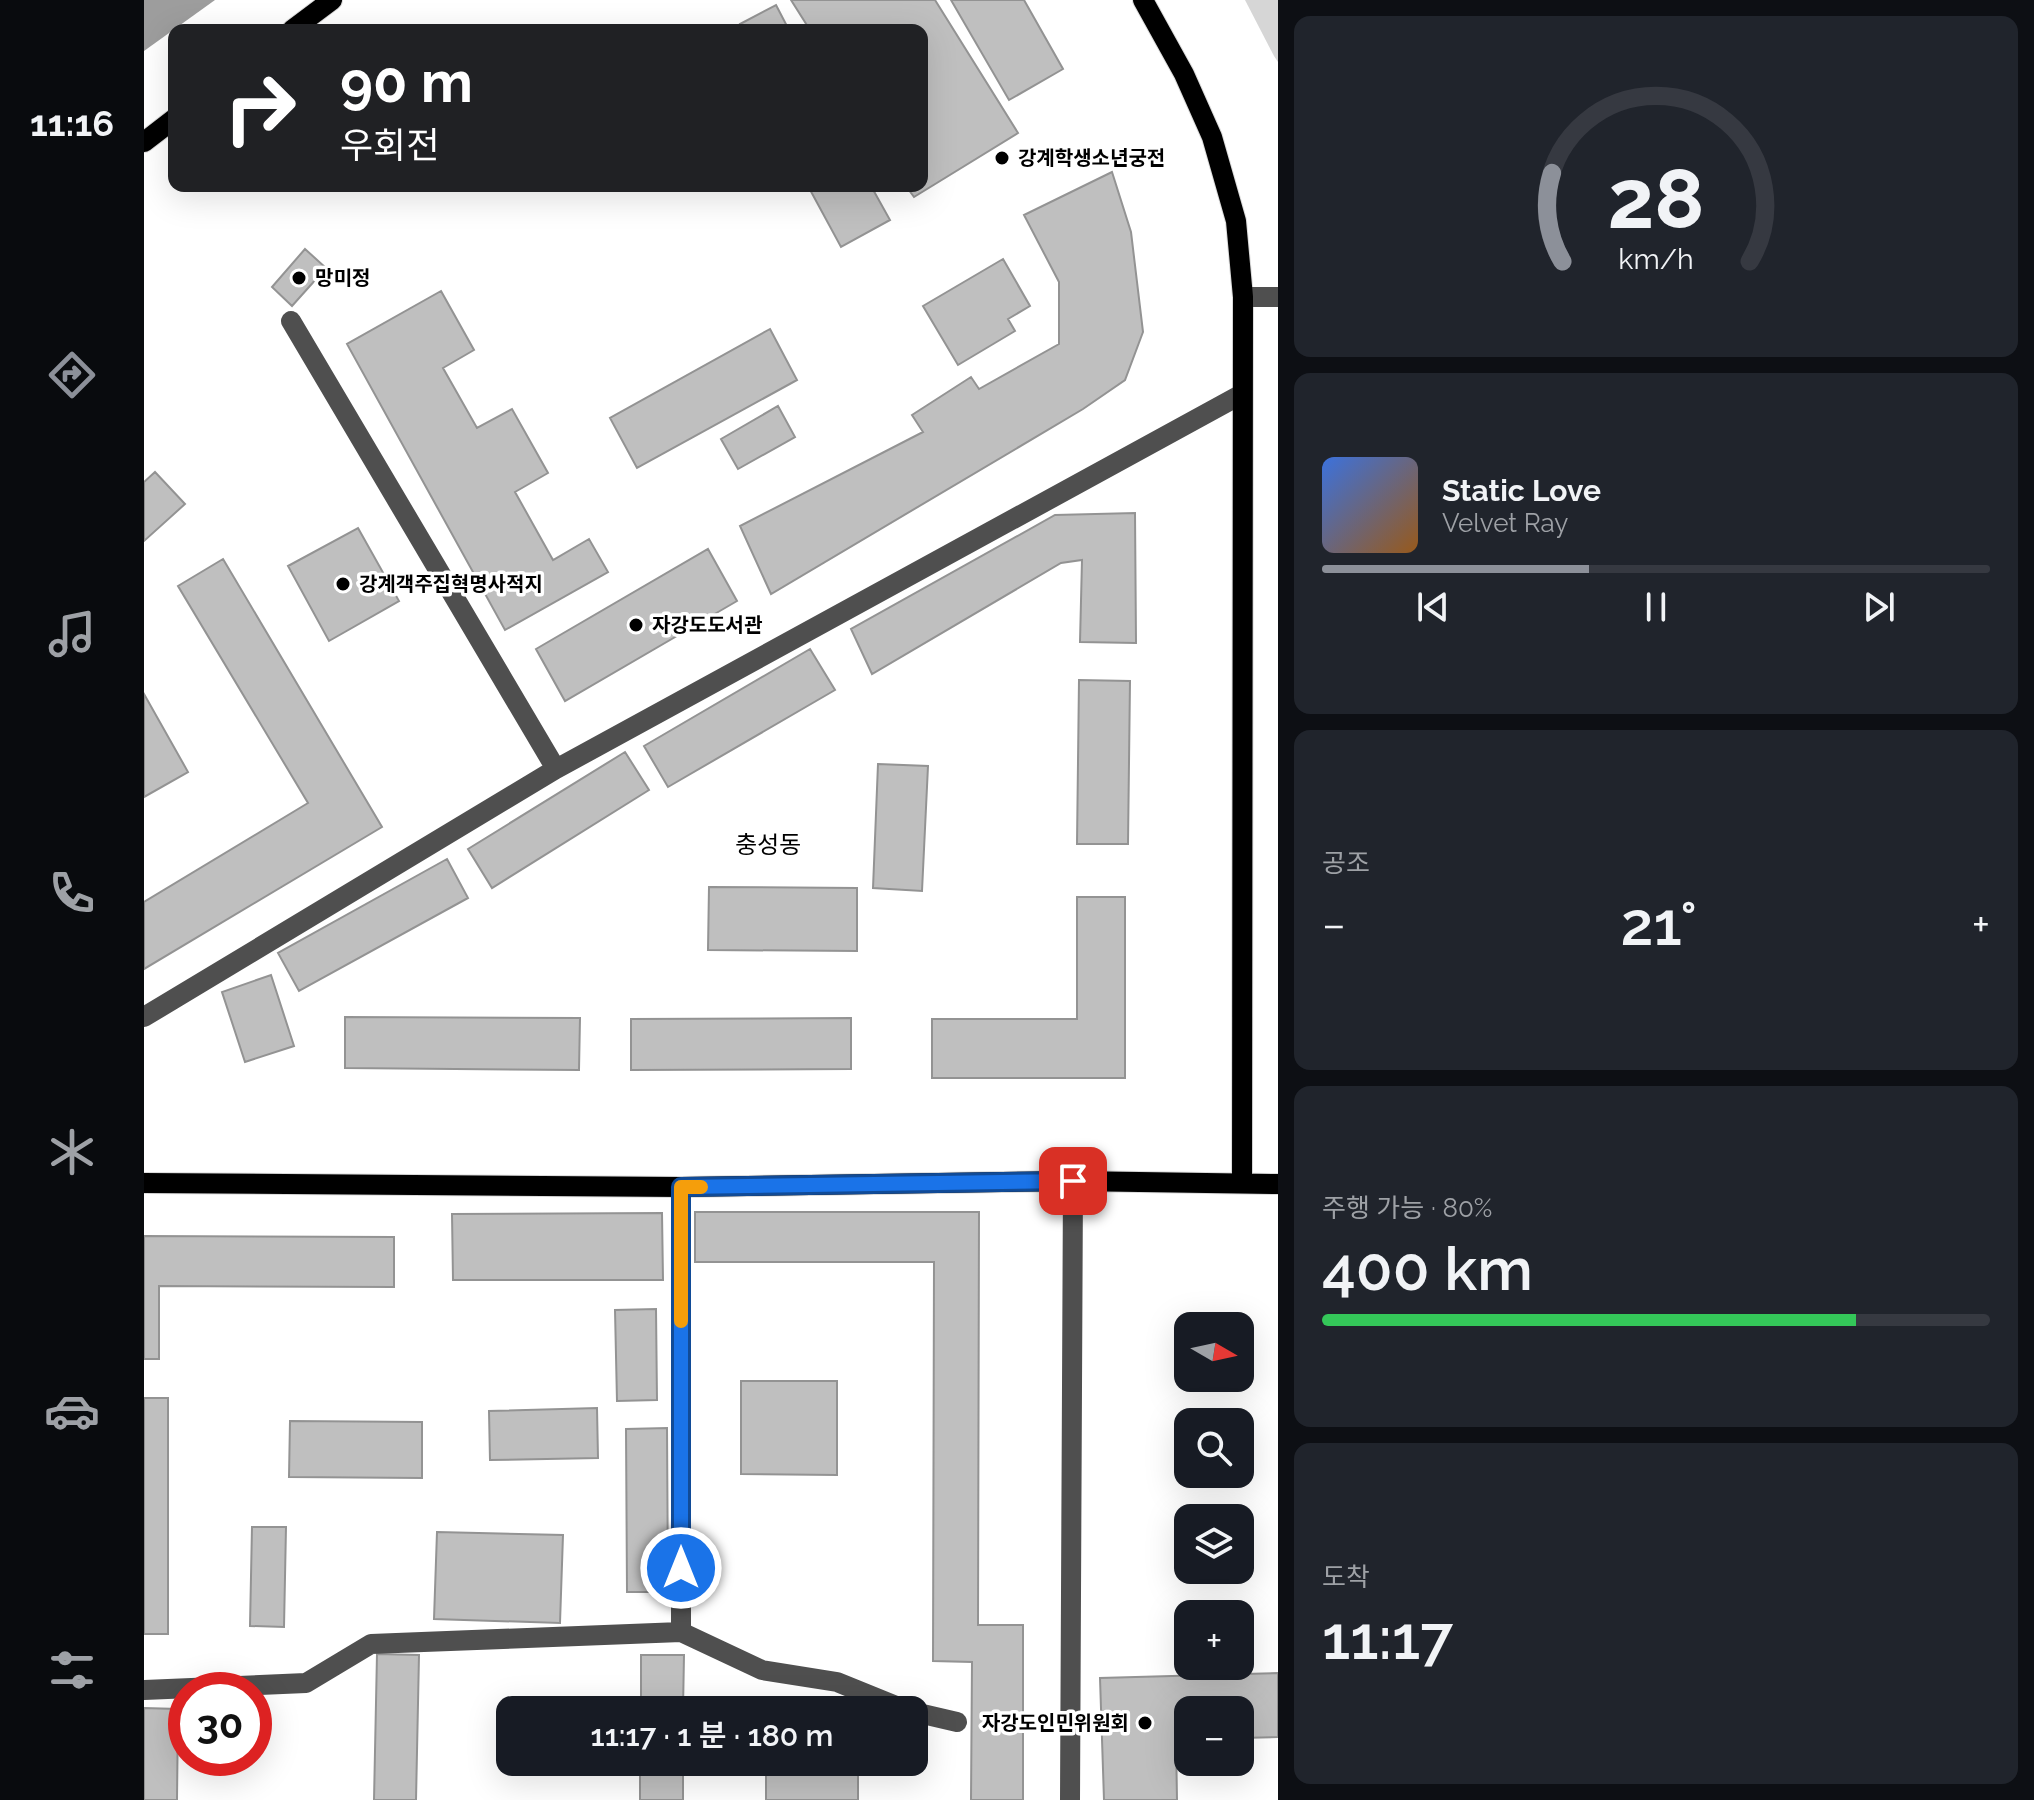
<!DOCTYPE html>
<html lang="ko">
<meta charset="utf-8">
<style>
:root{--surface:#171b24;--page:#20242c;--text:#f1f3f6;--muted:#9ea1a6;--line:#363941;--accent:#8c9099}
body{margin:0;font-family:Raleway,"Noto Sans KR",sans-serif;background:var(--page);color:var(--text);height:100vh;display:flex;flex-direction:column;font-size:30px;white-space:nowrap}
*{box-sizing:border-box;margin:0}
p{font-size:26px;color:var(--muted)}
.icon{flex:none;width:44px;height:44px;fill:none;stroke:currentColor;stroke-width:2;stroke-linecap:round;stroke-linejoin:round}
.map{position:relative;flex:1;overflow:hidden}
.sheet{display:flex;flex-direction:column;gap:16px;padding:16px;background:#0d0f14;width:756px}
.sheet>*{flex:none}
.top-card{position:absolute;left:24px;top:24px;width:760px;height:168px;border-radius:16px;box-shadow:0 8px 32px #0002;background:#202124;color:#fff;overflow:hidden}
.needle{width:52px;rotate:99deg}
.controls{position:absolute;left:1030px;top:1312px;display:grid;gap:16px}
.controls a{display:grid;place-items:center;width:80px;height:80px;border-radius:16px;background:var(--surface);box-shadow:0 8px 32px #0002;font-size:40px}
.speed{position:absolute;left:24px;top:1672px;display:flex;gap:16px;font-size:40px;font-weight:700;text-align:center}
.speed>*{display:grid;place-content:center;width:104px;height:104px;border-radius:50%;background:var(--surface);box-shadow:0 8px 32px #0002;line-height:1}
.speed .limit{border:12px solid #d22;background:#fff;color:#111}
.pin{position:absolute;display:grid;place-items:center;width:68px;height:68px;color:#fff;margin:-34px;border-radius:16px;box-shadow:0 4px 12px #0006}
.me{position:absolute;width:88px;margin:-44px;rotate:0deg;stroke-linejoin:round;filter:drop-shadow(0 0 6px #0008)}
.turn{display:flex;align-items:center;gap:28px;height:168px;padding:0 40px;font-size:36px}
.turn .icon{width:104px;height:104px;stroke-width:2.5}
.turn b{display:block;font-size:56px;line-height:68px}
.big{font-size:60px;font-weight:600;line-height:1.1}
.sheet .widget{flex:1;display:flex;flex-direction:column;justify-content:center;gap:12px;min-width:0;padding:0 28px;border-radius:16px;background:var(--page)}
.sheet .dial{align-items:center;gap:0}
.dial svg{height:208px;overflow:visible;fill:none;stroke:var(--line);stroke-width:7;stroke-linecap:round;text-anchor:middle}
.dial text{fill:var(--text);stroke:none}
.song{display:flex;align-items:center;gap:24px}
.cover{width:96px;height:96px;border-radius:12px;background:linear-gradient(135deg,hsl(220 70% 55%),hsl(30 70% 35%))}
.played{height:8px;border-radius:4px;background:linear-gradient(90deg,var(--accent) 40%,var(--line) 40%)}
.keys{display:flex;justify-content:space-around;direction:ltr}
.heat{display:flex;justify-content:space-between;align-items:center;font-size:44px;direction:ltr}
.charge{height:12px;border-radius:6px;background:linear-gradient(90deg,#34c759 80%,var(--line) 0)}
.trip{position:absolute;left:352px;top:1696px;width:432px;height:80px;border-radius:16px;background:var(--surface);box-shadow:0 8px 32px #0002;font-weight:600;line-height:80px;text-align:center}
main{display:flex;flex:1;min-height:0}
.tab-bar{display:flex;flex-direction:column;width:144px;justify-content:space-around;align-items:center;background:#090b0e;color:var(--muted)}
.tab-bar .icon{width:56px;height:56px}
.tab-bar .current{color:var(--accent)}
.tab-bar b{font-size:36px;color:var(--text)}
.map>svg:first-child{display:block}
.green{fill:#d6d6d6}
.water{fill:#9d9d9d}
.building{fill:#bfbfbf;stroke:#939393;stroke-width:2}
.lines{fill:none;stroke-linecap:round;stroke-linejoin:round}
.major-casing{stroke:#dbdbdb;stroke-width:22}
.minor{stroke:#4f4f4f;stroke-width:20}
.major{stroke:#000;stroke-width:20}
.route-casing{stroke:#114b97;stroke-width:20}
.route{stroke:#1a73e8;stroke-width:14}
.slow{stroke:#f59e0b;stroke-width:14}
.poi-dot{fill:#000;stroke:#fff;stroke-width:3}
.labels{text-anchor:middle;stroke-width:7;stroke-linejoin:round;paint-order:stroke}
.poi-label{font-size:20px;font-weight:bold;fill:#000;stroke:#fff;text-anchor:start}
.quarter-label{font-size:24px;fill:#000;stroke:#fff}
</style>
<main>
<nav class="tab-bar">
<b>11:16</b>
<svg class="icon current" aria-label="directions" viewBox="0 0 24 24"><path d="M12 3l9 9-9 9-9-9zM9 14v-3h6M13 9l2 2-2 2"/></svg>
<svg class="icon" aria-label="music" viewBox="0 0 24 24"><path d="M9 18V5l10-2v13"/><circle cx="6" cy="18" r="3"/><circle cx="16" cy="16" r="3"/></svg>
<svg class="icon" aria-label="phone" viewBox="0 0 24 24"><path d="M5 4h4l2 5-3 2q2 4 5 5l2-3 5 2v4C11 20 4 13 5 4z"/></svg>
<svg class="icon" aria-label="climate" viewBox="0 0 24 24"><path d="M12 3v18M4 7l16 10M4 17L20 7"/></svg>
<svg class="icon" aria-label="car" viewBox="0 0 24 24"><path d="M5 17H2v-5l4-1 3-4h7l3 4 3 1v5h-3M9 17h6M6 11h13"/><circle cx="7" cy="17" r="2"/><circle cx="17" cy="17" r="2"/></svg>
<svg class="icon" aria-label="filters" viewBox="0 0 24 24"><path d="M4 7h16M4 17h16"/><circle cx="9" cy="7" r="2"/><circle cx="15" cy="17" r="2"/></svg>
</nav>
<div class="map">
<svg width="1134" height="1800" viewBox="0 0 1134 1800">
<rect width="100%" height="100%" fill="#fff"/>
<!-- green -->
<path class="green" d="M1101,0H1134V62L1130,56Z"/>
<!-- water -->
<path class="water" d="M0,0H71L0,51Z"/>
<!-- building -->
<path class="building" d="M647,0H791L874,133L770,197L762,186H778V30H666Z
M807,0H880L919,69L865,100Z
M632,5L645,30H599L596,24Z
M968,172L987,232L999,332L981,380L939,409L627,594L596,526L779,432L768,415L827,377L835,389L915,344V282L880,215Z
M664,186H727L746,220L697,247Z
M161,249L182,268L148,306L128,287Z
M859,259L886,306L864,319L871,331L814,365L779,306Z
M297,291L330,350L299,368L333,428L368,409L404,473L371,492L409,560L445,539L464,572L361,630L203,344Z
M626,329L653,380L493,468L466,418Z
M634,406L651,437L594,469L577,439Z
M11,472L41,504L0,541V482Z
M991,513L992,643L936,642L938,560L917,563L728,674L707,629L911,515Z
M214,528L255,601L185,641L144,566Z
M564,549L593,601L421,701L392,649Z
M79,559L238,827L0,969V902L164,803L34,586Z
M666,649L691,690L524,787L500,746Z
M935,680L986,681L984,844H933Z
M0,694L44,772L0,797Z
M481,752L505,790L348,888L324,849Z
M734,764L784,766L778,891L729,888Z
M303,859L324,898L155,991L134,953Z
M565,887L713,888V951L564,950Z
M933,897H981V1078H788V1019H933Z
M127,975L150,1046L101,1062L78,992Z
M201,1017L436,1018L435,1070L201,1068Z
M707,1018V1069L487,1070V1019Z
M551,1212H835L834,1625H879V1800H827L828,1662L789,1661L790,1262H551Z
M518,1213L519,1280H309L308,1214Z
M0,1236L250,1237V1287L15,1286V1359H0Z
M512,1309L513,1400L473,1401L471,1310Z
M597,1381H693V1475L597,1474Z
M0,1398H24V1634H0Z
M453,1408L454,1458L346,1460L345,1411Z
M146,1421L278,1422V1478L145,1477Z
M523,1428L524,1592H483L482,1429Z
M108,1527H142L140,1627L106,1626Z
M293,1532L419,1535L416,1623L290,1619Z
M233,1654L275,1655L272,1800H230Z
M497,1655H540L539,1710H497Z
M1134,1673V1737L1096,1738V1710H1044V1739H1032L1033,1800H960L956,1678Z
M0,1708L34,1709L33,1800H0Z
M496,1762H539V1800H496Z
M622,1772L714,1773V1800H622Z"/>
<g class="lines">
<!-- major casing -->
<g class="major-casing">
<path id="major" d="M999,0L1040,74L1068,137L1092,221L1099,297L1098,1183
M148,30L188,0
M0,142L30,119
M0,1183L537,1187L929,1181L1134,1184"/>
</g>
<!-- minor -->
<path class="minor" d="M1099,297H1134
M147,321L412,769
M0,1017L412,769L1098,394
M537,1632V1187
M0,1690L162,1683L227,1644L537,1632L618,1670L693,1682L762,1710
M770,1712L813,1722
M926,1800L929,1181"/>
<!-- major -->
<use href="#major" class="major"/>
</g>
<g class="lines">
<!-- route casing -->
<g class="route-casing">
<path id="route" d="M537,1568V1187L929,1181"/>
</g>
<!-- route -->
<use href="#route" class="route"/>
<!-- slow -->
<path class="slow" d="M537,1321V1187H557"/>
</g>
<!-- markers -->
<g class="poi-dot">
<circle cx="858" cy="158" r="8"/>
<circle cx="155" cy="278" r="8"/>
<circle cx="199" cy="584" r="8"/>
<circle cx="492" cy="625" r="8"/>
<circle cx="1001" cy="1723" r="8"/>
</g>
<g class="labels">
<!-- poi labels -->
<g class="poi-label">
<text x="874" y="165">강계학생소년궁전</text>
<text x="171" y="285">망미정</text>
<text x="215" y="591">강계객주집혁명사적지</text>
<text x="508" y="632">자강도도서관</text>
<text x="985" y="1730" text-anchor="end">자강도인민위원회</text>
</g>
<!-- quarter labels -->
<g class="quarter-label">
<text x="624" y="853">충성동</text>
</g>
</g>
</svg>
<div class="controls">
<a><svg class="needle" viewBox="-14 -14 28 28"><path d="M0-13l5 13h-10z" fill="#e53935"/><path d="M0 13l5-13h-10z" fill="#9ea1a6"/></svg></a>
<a><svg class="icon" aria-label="search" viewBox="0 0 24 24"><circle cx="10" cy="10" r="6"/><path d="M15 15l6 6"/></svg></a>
<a><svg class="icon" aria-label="layers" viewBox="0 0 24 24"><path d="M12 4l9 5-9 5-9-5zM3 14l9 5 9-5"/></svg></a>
<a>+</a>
<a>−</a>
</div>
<div class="speed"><div class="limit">30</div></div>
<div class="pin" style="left:929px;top:1181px;background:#d93025"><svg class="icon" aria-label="arrive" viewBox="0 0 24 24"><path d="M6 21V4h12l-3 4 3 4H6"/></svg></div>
<svg class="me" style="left:537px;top:1568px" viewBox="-20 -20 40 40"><circle r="17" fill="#1a73e8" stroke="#fff" stroke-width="3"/><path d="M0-11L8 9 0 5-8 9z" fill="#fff"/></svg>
<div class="trip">11:17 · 1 분 · 180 m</div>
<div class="top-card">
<div class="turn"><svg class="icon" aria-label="right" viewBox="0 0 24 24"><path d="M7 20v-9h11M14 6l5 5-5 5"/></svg><div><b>90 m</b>우회전</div></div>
</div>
</div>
<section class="sheet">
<div class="widget dial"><svg viewBox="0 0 100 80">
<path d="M14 69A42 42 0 1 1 86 69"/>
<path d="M14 69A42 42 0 0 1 10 35" stroke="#8c9099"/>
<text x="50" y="56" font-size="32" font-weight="700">28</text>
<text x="50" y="72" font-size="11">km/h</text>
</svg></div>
<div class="widget">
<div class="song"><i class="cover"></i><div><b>Static Love</b><p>Velvet Ray</p></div></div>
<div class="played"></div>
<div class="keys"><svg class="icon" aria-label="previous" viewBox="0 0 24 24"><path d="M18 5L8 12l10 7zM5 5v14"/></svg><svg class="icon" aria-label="pause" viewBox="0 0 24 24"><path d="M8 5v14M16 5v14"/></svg><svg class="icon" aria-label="next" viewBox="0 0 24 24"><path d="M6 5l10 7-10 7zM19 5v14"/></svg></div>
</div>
<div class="widget"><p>공조</p>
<div class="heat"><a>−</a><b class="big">21°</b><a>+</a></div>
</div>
<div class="widget"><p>주행 가능 · 80%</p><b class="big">400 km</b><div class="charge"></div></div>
<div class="widget"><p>도착</p><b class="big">11:17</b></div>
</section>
</main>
